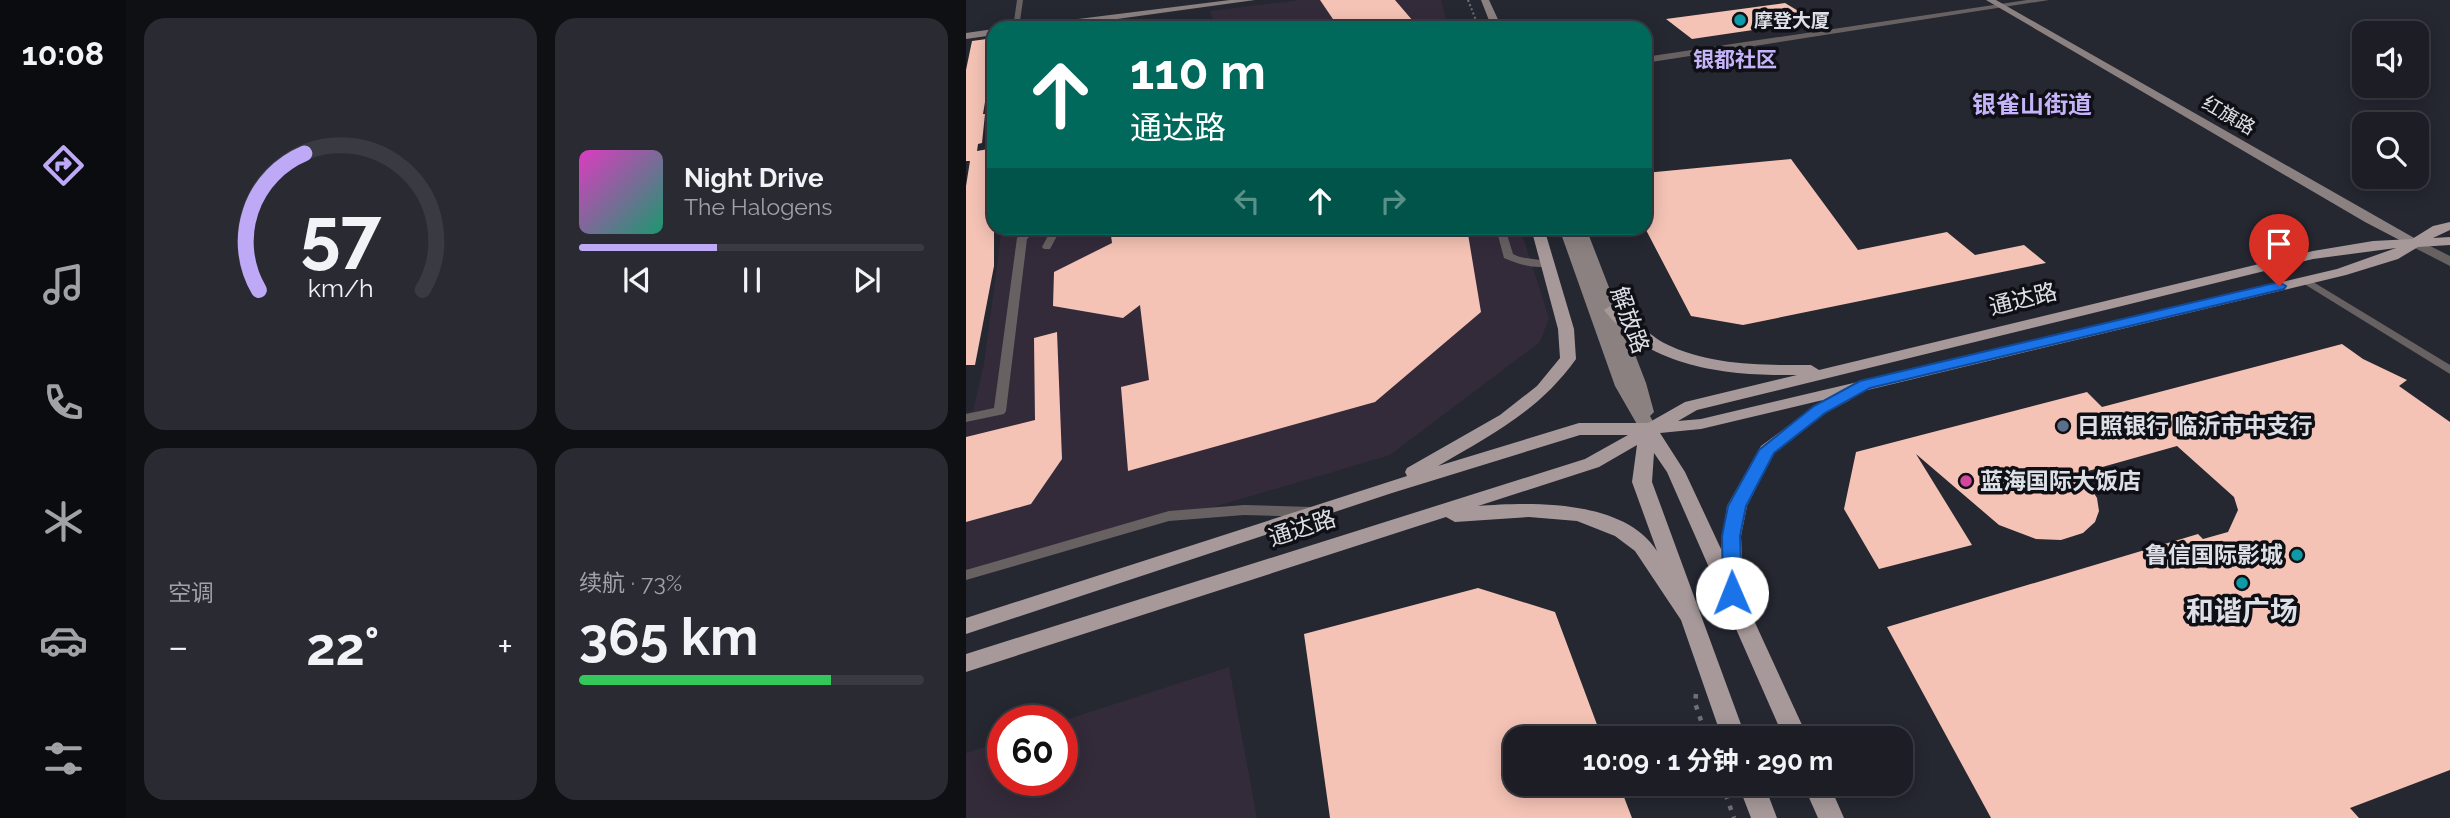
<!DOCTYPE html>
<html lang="zh">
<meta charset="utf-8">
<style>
:root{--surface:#1c1d25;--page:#292a32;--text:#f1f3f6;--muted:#a0a2a7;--line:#3a3b42;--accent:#bda9f5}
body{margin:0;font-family:Raleway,"Noto Sans SC",sans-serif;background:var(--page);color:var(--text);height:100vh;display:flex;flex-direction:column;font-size:26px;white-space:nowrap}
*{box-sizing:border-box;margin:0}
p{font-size:23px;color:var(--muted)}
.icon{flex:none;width:38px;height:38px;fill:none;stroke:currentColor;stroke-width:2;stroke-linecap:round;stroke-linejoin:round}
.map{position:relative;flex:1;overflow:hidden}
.drawer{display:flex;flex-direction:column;gap:18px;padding:18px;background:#0f1014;width:840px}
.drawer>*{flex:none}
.hud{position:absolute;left:21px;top:21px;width:665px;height:214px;border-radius:21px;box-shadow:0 4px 18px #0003,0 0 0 2px var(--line);background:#00695c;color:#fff;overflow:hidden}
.controls{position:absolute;left:1386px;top:21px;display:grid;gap:14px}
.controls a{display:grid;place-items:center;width:77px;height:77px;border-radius:14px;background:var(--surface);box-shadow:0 4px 18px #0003,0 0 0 2px var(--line);font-size:35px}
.speed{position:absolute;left:21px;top:705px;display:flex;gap:14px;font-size:35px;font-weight:700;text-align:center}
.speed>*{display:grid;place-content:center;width:91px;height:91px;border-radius:50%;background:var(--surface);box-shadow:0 4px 18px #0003,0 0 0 2px var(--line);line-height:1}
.speed .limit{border:10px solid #d22;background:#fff;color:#111}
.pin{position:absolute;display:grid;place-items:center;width:60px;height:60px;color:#fff;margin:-72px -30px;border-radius:50% 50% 50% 0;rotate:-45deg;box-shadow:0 0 7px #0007}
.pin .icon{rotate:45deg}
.me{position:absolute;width:77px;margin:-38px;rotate:359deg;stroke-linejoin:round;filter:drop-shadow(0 0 5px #0008)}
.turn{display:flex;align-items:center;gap:24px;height:147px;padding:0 28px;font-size:32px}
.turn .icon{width:91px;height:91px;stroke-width:2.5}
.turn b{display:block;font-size:49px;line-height:60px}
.lanes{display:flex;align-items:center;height:66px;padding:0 28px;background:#0003;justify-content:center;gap:35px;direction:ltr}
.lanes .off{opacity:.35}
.big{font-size:52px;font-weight:700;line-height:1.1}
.drawer .widget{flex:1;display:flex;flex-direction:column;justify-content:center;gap:10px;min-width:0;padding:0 24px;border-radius:21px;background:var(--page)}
.drawer .dial{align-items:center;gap:0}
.dial svg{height:182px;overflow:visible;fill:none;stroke:var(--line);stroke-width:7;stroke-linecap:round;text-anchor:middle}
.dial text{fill:var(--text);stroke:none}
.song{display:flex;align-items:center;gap:21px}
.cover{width:84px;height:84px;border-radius:10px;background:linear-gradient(135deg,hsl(310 70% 55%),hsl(160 70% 35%))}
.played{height:7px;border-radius:4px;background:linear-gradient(90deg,var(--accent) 40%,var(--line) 40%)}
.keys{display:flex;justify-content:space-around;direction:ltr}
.heat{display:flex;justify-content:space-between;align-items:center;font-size:38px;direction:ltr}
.charge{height:10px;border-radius:5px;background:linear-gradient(90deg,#34c759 73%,var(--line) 0)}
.drawer .tiles{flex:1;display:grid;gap:18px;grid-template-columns:repeat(2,1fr)}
.trip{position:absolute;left:537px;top:726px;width:410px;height:70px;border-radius:21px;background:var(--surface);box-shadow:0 4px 18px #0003,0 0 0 2px var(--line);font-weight:700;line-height:70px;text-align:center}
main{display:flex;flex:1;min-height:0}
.dock{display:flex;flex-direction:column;width:126px;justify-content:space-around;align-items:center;background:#0b0c0f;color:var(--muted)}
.dock .icon{width:49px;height:49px}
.dock .current{color:var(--accent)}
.dock b{font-size:32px;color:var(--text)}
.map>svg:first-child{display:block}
.commercial{fill:#342b3a}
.building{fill:#f4c3b5}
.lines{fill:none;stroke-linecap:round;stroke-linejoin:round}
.path-far1{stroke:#6f717a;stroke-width:2;stroke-dasharray:2 2.5;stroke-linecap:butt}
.path{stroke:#6f717a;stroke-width:4.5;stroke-dasharray:4.5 7;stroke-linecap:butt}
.lane{fill:#686161;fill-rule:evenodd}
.street{fill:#686161;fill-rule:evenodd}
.secondary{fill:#8c8181;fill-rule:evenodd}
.primary{fill:#a7999a;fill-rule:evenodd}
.route{fill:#1a73e8;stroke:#114b97;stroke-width:2}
.culture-dot{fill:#0f9aa8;stroke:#0f1015;stroke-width:2.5}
.service-dot{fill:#5c6f8a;stroke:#0f1015;stroke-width:2.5}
.hotel-dot{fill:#d1479c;stroke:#0f1015;stroke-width:2.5}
.labels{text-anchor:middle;stroke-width:7;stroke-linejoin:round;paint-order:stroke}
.far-poi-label{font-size:19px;font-weight:bold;fill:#dee0e7;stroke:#0f1015;text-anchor:start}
.far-street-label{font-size:19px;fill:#dee0e7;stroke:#0f1015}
.far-neighbourhood-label{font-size:21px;font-weight:bold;fill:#c6b4fa;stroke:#0f1015}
.street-label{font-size:23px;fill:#dee0e7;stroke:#0f1015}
.poi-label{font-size:23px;font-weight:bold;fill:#dee0e7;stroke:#0f1015;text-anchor:start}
.far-district-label{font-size:24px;font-weight:bold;fill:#c6b4fa;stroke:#0f1015}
.near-poi-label{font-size:28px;font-weight:bold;fill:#dee0e7;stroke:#0f1015}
</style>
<main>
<nav class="dock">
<b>10:08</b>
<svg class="icon current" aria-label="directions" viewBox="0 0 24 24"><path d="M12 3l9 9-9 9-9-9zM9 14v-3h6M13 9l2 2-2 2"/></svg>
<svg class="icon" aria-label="music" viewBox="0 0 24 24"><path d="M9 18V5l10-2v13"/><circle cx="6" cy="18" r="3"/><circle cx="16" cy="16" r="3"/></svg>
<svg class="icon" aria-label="phone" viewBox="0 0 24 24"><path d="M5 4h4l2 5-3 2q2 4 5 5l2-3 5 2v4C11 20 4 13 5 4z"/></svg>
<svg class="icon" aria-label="climate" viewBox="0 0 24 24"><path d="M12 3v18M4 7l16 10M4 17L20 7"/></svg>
<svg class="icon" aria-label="car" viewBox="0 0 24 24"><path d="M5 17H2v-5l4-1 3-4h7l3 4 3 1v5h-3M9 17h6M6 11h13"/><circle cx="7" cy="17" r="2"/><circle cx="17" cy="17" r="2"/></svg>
<svg class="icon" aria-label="filters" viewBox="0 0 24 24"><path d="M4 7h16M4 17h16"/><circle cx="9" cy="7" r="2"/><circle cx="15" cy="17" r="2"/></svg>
</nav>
<section class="drawer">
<div class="tiles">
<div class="widget dial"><svg viewBox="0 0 100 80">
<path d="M14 69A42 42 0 1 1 86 69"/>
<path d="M14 69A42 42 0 0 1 34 9" stroke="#bda9f5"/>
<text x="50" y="56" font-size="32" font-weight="700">57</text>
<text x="50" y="72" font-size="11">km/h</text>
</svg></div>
<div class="widget">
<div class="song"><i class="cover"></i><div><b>Night Drive</b><p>The Halogens</p></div></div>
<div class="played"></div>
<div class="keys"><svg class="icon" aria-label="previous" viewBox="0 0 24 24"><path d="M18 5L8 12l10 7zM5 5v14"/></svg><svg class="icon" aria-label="pause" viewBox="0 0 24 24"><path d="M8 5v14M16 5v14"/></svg><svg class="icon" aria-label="next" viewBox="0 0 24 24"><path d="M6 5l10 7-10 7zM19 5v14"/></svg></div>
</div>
<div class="widget"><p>空调</p>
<div class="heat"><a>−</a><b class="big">22°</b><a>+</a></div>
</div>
<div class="widget"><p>续航 · 73%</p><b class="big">365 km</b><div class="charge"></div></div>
</div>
</section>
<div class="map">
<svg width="1484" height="818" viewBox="0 0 1484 818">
<rect width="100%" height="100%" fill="#252731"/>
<!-- commercial -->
<path class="commercial" d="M334,0H475L482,28H250L244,11Z
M36,228H554L583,318L574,342L424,455L0,580V412L7,411L18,364Z
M263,667L291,818H0V753L37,741V780H96V721Z"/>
<!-- building -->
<path class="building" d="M354,0H429L453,28H373Z
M819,3L849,21L726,39L700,19Z
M28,38V78H23L17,114H19L16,143L12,144L11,151L28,148V266L9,365H0V186L4,161H0V70L6,41Z
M825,159L892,250L981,232L1009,255L1058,245L1080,263L777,325L725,316L679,228V173Z
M144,228H401V230L427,228H501L515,312L409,402L162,471L155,387L183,380L174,305L157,318L87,306L88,272L146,243Z
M91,332L96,459L65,504L0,522V437L69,420L68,338Z
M1376,344L1397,359L1441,380L1433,386L1484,422V770L1384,808L1393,818H1025L921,627L1232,534L1237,539L1262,532L1272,510L1268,497L1211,446L1115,473L1131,498L1133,511L1129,522L1117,533L1095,540L1070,539L1033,525L950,454L1006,545L913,569L878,509L890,452L1121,392L1136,407Z
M512,588L589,612L636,738H550V784H653L666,818H364L338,634Z"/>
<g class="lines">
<!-- path-far1 -->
<path class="path-far1" d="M502,0L513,28"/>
<!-- path -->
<path class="path" d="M730,694L729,703L741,738
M756,784L768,818"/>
<!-- lane -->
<path class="lane" d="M51,0H57L53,28H47Z
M62,228H72L61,239L40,411L38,414L0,422V414L28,408L51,238Z
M93,228H104L91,236L84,249H78L76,247L84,232Z
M530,228H539L547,254C559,261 575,257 586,264C574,271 551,264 538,258Z
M1339,277L1484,365V374L1335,282V278Z
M278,505L346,507L351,509L353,512L351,515L346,517L278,515L203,521L0,580V570L203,511Z"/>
<!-- street -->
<path class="street" d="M1061,0H1083L679,63V57Z
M1450,239L1484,256V266L1445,246L1443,243Z"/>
<!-- secondary -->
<path class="secondary" d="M264,0H289L86,28H59L64,25Z
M515,0H523L536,28H526Z
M1020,0H1030L1457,243L1450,247L1445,246L1399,222Z
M28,29V35L0,39V33Z
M593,228H620L680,383L688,412L684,416L691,429L688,433H676L649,386Z"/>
<!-- primary -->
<path class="primary" d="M1484,222V230L1467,238L1484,237V245L1452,247L1432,259L1380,275L885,394L884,400L860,413L808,453L781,506L775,536L777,586L774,590L842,738H818L701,472L688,453L686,482L780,738H756L715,620L669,551L649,536L611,521L563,517L489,522L480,517L0,672V654L619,459L662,435H614L426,493L0,634V618L441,476L439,472L441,468L534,415L571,386L594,358L592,329L565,228H578L608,329L610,359C573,411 525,435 472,466L613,423H682L719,402L831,375C763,376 684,369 638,310L646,305C659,309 682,335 698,343C744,366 795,365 845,365L853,370L1347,251L1407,241L1446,239L1467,226ZM1430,248L1371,269L735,419L712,421L731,410L1347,259ZM857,400L795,446L761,506L755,549L719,472L694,433L735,429ZM671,445L666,482L691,551C658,499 565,502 512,506L633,467Z
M772,784H798L811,818H785Z
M837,784H863L878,818H852Z"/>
</g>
<!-- route -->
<path class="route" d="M1313,282L1320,286L1318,289L904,388L859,413L808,453L780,506L774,536L776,593L773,598L766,600L759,598L757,593L756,536L762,506L793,450L848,406L894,381Z"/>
<!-- markers -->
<g class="culture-dot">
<circle cx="774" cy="20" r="7"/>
<circle cx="1331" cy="555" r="7"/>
<circle cx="1276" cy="583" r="7"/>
</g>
<circle class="service-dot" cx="1097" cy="426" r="7"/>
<circle class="hotel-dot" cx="1000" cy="481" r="7"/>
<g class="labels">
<!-- far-poi labels -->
<g class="far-poi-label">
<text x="788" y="27">摩登大厦</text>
</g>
<!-- far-street labels -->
<g class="far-street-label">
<text transform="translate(1263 115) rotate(30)" y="7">红旗路</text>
</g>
<!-- far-neighbourhood labels -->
<g class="far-neighbourhood-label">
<text x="769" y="67">银都社区</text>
</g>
<!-- street labels -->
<g class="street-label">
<text transform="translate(1057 299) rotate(-14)" y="8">通达路</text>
<text transform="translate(664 320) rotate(70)" y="8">解放路</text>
<text transform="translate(336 528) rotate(-18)" y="8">通达路</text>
</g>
<!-- poi labels -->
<g class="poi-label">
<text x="1111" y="434">日照银行 临沂市中支行</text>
<text x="1014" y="489">蓝海国际大饭店</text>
<text x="1317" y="563" text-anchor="end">鲁信国际影城</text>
</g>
<!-- far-district labels -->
<g class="far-district-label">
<text x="1066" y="113">银雀山街道</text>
</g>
<!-- near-poi labels -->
<g class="near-poi-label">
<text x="1276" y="621">和谐广场</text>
</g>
</g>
</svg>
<div class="controls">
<a><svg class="icon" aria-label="sound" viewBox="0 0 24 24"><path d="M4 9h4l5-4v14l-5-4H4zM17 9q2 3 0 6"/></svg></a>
<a><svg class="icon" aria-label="search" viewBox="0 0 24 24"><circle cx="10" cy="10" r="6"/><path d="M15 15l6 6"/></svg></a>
</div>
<div class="speed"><div class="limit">60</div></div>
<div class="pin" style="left:1313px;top:286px;background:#d93025"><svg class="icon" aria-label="arrive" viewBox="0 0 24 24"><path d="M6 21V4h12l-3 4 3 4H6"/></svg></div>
<svg class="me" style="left:766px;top:593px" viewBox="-20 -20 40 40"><circle r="19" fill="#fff"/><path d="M0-13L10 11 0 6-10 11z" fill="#1a73e8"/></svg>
<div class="trip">10:09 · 1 分钟 · 290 m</div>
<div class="hud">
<div class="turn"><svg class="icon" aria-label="ahead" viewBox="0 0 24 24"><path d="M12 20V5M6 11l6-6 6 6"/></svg><div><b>110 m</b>通达路</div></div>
<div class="lanes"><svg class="icon off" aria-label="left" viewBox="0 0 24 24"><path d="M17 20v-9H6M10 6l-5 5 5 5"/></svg><svg class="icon" aria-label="ahead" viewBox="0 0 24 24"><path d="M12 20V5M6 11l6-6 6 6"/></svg><svg class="icon off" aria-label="right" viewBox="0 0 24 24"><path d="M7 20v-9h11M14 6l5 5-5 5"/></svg></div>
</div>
</div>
</main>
